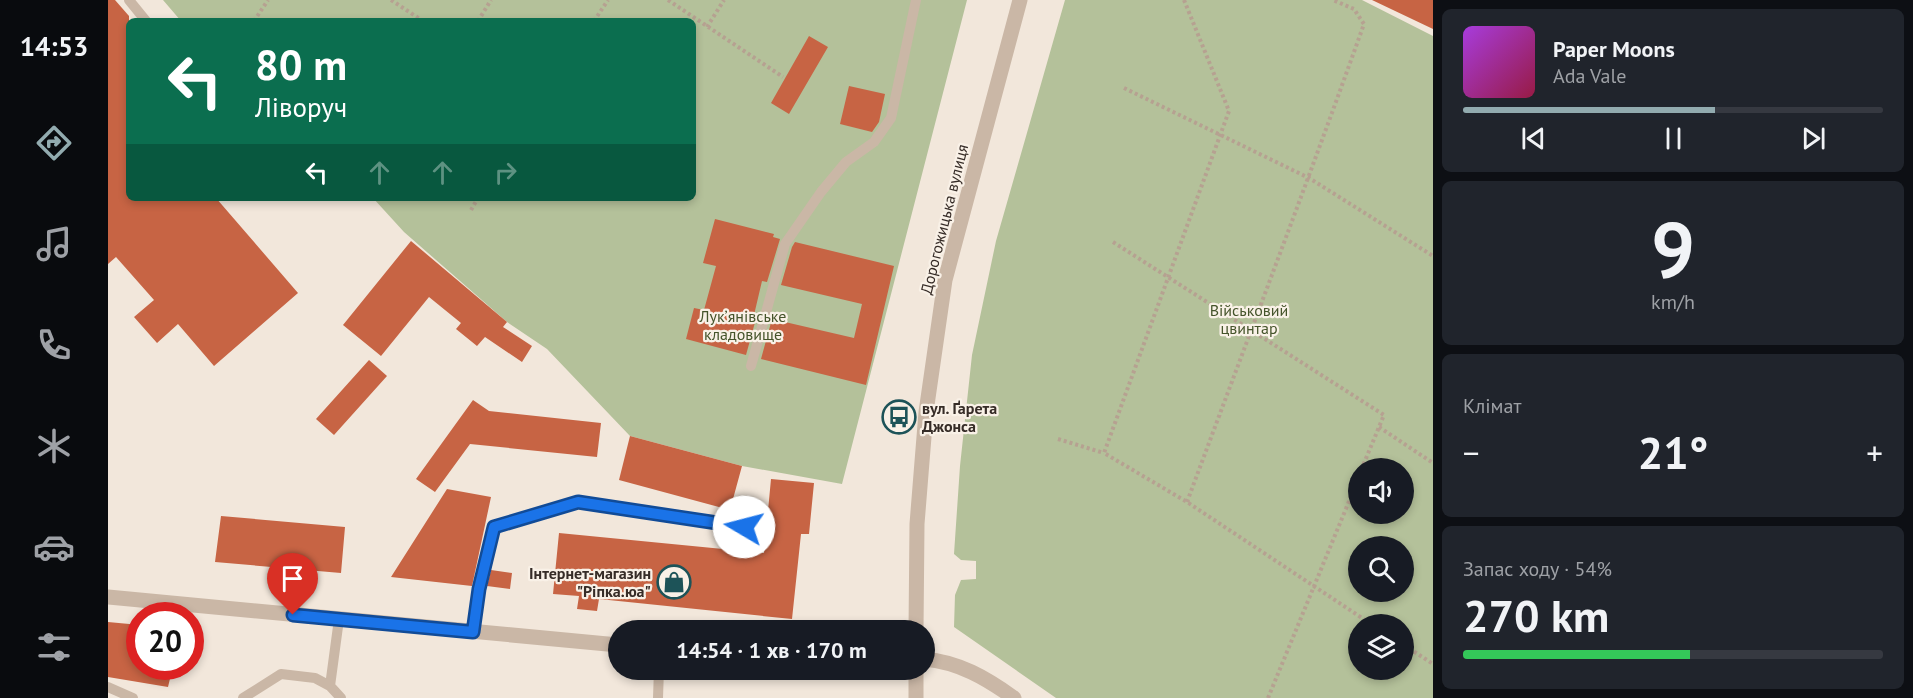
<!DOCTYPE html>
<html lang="uk">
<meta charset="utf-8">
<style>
:root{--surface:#171b24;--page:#20242c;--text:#f1f3f6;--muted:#9ea1a6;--line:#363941;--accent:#92abaf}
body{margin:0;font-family:"PT Sans",sans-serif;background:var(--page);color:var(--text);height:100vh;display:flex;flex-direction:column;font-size:22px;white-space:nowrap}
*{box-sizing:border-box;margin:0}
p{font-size:20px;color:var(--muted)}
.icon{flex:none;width:33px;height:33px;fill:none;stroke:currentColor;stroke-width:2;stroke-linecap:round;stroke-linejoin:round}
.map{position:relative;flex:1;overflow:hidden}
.details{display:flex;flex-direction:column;gap:9px;padding:9px;background:#0d0f14;width:480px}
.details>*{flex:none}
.guide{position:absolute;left:18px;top:18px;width:570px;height:183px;border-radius:9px;box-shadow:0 3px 9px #0003;background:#0b6e4f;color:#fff;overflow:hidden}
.fabs{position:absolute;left:1240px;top:458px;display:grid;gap:12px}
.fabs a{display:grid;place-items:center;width:66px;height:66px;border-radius:50%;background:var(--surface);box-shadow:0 3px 9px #0003;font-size:30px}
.speed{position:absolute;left:18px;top:602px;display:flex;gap:12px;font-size:30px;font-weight:700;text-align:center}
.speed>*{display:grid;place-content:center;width:78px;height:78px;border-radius:50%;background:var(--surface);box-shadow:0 3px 9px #0003;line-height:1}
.speed .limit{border:9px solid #d22;background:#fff;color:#111}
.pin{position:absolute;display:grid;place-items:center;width:51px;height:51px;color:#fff;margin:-62px -26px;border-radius:50% 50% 50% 0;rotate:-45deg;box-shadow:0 0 6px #0007}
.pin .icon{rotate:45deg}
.me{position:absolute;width:66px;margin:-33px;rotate:278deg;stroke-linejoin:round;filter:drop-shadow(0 0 4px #0008)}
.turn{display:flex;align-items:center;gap:21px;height:126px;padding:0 30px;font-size:27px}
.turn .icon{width:78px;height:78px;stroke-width:2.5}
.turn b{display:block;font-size:42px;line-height:51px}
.lanes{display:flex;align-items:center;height:57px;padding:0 30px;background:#0003;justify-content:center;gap:30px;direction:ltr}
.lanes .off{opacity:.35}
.big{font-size:45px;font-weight:600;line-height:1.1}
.details .widget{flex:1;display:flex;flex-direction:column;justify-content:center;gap:9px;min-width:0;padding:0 21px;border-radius:9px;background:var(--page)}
.details .dial{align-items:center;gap:0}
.dial b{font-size:78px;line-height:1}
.song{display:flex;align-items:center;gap:18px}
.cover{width:72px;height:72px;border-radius:9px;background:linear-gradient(135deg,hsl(280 70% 55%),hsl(340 70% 35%))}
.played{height:6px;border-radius:3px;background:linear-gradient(90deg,var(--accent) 60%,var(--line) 60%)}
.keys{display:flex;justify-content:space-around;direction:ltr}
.heat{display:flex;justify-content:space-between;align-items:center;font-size:33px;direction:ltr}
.charge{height:9px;border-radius:4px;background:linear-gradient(90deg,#34c759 54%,var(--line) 0)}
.trip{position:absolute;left:500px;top:620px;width:327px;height:60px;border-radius:30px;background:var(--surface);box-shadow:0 3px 9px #0003;font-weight:600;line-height:60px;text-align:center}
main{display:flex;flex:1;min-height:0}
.dock{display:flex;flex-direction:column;width:108px;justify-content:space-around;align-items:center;background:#090b0e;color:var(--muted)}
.dock .icon{width:42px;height:42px}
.dock .current{color:var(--accent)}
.dock b{font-size:27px;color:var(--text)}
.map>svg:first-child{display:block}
.green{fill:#b4c19a;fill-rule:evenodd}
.building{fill:#c76444}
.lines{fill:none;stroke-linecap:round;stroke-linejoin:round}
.path{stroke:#b6a191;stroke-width:4;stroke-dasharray:3 3;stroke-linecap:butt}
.service{stroke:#cab7a6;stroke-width:10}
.minor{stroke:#cab7a6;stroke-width:15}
.tertiary{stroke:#cab7a6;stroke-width:15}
.route-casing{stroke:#114b97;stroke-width:15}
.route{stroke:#1a73e8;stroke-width:10}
.labels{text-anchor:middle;stroke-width:4.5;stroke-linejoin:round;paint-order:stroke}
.street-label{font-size:16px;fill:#362c27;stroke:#f9f1e7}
.park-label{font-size:16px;fill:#45542b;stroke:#f9f1e7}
.poi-label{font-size:16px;font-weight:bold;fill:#362c27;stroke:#f9f1e7;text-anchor:start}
</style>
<main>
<nav class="dock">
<b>14:53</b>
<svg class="icon current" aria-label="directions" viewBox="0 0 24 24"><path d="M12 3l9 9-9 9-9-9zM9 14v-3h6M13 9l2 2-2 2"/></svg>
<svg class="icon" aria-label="music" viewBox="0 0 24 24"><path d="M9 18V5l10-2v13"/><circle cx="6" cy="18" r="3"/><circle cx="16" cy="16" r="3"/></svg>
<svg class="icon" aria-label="phone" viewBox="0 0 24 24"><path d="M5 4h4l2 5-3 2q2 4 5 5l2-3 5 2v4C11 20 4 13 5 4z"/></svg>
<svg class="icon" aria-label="climate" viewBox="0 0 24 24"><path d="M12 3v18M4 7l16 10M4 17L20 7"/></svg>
<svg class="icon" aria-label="car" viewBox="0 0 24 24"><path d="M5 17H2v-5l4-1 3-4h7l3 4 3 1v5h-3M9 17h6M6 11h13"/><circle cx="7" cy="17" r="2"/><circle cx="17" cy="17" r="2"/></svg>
<svg class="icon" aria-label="filters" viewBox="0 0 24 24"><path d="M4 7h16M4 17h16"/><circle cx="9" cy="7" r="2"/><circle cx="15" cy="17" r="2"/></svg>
</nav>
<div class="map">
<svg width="1325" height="698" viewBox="0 0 1325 698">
<rect width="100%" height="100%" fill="#f2e7db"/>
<!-- green -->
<path class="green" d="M55,0H859L734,484L634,466L522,436L439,349L399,322L296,232L265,198H585V21H73Z
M957,0H1254L1325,36V698H948L846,627L847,595L853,580L868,579V561L853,560L846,554L852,466L864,355L888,241ZM1251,468H1296V513H1251ZM1251,546H1296V591H1251ZM1251,624H1296V669H1251Z"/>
<!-- building -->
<path class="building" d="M0,0H7L21,16V198H108L190,293L106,366L70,324L49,343L26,317L46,300L8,257L0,264Z
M1264,0H1325V29Z
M701,36L720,47L681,114L663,103Z
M741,86L777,94L771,122L764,132L732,124Z
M607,219L666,234L665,237L672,239L659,282L654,281L646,315H649L638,355L578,339L586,308L596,310L608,266L595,263Z
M303,241L399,322L395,327L424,346L414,362L377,337L369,346L348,329L353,323L321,297L273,356L235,325Z
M687,242L786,266L758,385L653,359L664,319L746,338L754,304L673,285L684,247Z
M261,360L279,376L226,435L208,419Z
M365,400L381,411L493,423L489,457L362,444L327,492L308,479Z
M522,436L634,466L622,510L511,480Z
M663,479L706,483L701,534H693L684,619L491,599L489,611L469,609L471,596L445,594L451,533L656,553Z
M339,489L383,497L364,586L283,577Z
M113,516L237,527L233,573L107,562Z
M383,570L404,573L402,589L379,586Z
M0,622L32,625V666H65L60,687L0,677Z"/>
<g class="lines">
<!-- path -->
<path class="path" d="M283,0L315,21
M560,0L675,77
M1076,0L1121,111L996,453L1079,502L1263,624
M146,21L160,0
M370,21L383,0
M486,21L500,0
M599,27L616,0
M1016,88L1201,178L1325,256
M363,210L370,198
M1005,242L1276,415L1254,468
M1271,427L1325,463
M950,439L996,453
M1079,502C1138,343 1199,184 1256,24L1246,9L1225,0
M1296,645L1325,664
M1160,698L1251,477"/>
<!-- service -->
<path class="service" d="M21,0L38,21
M643,366L677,244L713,192L738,162L766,142L783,118L808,0
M365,632L371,589L386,527L470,503L636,527
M222,686L231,619
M0,687L25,698
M135,698L173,674L207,678L222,686L233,698
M550,698L551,669"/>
<!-- minor -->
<path class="minor" d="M0,597L510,645
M816,659C851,662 878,678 906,698"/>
<!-- tertiary -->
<path class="tertiary" d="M808,630L809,524L818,412L837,280L912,0
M808,669V698"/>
</g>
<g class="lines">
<!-- route casing -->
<g class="route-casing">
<path id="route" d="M185,615L365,632L371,589L386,527L470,502L636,527"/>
</g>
<!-- route -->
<use href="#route" class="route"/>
</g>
<!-- icons -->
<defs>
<g id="bus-ring" transform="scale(1.725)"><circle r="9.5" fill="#f9f1e7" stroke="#1d5358" stroke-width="1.5"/><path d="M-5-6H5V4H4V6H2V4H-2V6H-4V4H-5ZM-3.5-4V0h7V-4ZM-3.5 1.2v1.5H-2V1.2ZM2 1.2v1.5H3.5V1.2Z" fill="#1d5358"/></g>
<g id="shop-ring" transform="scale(1.725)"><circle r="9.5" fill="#f9f1e7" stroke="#1d5358" stroke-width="1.5"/><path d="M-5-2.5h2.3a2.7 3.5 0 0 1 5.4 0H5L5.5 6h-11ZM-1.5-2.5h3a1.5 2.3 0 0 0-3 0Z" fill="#1d5358"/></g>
</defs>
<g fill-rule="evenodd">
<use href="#bus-ring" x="791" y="417"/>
<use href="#shop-ring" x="566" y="582"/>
</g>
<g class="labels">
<!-- street labels -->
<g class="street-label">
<text transform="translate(836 219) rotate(-76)" y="6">Дорогожицька вулиця</text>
</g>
<!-- park labels -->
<g class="park-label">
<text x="1141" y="316">Військовий<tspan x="1141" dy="18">цвинтар</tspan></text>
<text x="635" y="322">Лукʼянівське<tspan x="635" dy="18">кладовище</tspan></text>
</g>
<!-- poi labels -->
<g class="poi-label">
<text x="814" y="414">вул. Ґарета<tspan x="814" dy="18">Джонса</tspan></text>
<text x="543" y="579" text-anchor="end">Інтернет-магазин<tspan x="543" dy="18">"Ріпка.юа"</tspan></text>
</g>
</g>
</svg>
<div class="fabs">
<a><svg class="icon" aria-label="sound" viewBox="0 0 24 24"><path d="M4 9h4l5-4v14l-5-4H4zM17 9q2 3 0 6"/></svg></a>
<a><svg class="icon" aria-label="search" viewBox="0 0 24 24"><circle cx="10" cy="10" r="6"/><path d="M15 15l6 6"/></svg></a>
<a><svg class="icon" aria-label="layers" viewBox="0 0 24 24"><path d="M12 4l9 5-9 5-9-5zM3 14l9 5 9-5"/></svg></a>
</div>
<div class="speed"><div class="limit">20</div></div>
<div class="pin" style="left:185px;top:615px;background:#d93025"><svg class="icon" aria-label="arrive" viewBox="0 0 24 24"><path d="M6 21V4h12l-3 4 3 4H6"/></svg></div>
<svg class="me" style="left:636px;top:527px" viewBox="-20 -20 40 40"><circle r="19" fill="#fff"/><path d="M0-13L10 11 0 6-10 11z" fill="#1a73e8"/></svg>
<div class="trip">14:54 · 1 хв · 170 m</div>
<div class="guide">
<div class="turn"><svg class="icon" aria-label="left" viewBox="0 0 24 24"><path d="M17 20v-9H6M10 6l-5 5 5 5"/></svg><div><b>80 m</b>Ліворуч</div></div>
<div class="lanes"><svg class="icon" aria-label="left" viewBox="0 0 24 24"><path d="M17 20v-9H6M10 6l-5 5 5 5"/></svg><svg class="icon off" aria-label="ahead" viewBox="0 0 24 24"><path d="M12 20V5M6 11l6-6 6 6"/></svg><svg class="icon off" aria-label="ahead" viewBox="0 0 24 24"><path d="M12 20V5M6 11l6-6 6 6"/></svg><svg class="icon off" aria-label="right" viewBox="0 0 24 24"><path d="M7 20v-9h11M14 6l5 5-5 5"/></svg></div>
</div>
</div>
<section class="details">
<div class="widget">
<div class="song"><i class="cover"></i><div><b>Paper Moons</b><p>Ada Vale</p></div></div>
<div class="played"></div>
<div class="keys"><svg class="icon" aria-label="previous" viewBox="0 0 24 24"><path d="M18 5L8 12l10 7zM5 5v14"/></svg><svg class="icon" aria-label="pause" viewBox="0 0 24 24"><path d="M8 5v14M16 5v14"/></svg><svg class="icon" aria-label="next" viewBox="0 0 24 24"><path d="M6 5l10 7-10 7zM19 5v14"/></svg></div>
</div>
<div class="widget dial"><b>9</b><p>km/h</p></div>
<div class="widget"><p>Клімат</p>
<div class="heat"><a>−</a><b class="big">21°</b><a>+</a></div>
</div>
<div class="widget"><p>Запас ходу · 54%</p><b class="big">270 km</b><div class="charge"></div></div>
</section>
</main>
